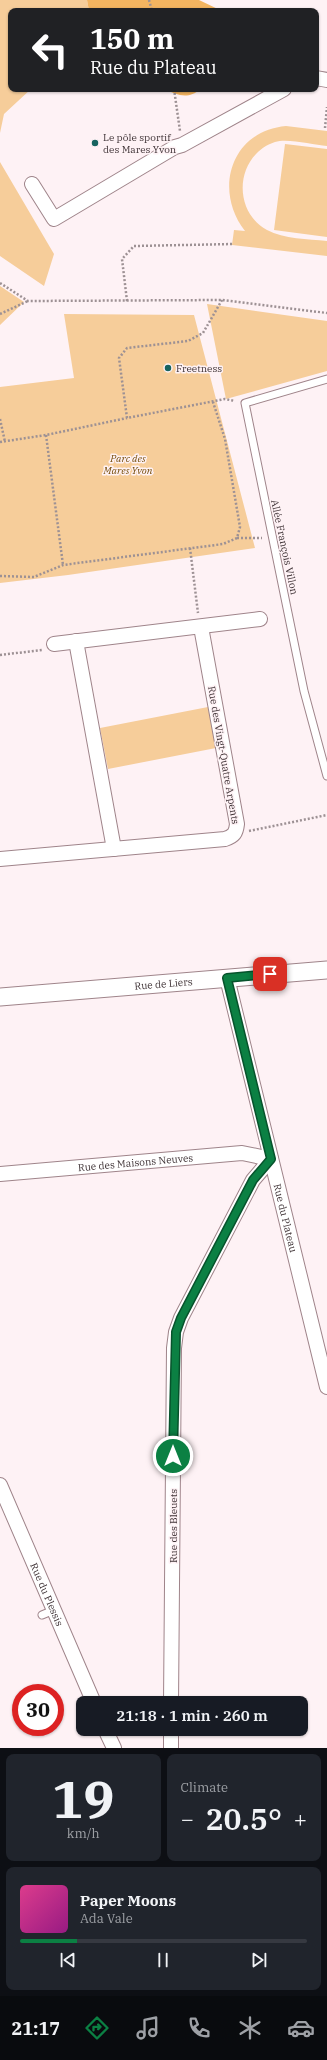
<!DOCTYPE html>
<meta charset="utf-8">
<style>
:root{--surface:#171b24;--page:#20242c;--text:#f1f3f6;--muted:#9ea1a6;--line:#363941;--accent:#0b8043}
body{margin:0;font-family:"IBM Plex Serif",serif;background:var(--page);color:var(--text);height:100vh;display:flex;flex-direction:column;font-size:15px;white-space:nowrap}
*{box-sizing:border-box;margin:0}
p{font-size:13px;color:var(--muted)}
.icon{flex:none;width:22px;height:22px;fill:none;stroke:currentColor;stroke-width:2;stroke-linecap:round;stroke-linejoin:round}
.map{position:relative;height:1748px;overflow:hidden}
.sheet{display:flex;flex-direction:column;gap:6px;padding:6px;background:#0d0f14;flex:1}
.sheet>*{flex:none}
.hud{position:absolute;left:8px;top:8px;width:311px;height:84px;border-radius:8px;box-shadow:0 1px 3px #0004;background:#202124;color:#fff;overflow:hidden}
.speed{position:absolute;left:12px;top:1684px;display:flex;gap:8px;font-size:20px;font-weight:700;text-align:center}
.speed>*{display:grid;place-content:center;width:52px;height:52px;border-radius:50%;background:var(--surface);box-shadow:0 1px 3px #0004;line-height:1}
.speed .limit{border:6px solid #d22;background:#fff;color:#111}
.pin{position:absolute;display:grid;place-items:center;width:34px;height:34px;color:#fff;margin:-17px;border-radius:8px;box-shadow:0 2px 6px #0006}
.me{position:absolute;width:44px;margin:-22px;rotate:0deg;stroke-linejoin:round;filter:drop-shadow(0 0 3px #0008)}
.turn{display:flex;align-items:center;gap:14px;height:84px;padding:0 16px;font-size:18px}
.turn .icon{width:52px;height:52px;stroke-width:2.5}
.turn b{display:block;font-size:28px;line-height:34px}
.big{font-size:30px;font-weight:600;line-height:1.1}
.sheet .card{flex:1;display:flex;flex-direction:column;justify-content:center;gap:6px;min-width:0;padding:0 14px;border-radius:8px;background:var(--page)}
.sheet .dial{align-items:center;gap:0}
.dial b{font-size:52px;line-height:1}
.song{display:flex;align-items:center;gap:12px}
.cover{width:48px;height:48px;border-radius:6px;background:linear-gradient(135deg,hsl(330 70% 55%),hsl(310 70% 35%))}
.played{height:4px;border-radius:2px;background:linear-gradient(90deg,var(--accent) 20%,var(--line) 20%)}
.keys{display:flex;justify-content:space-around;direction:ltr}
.heat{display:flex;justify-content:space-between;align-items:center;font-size:22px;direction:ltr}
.sheet .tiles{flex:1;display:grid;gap:6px;grid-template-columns:1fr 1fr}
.card:last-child{grid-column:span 2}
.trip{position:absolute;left:76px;top:1696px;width:232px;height:40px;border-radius:8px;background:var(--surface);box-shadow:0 1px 3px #0004;font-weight:600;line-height:40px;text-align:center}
.menu{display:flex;height:64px;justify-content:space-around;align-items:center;background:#090b0e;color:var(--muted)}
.menu .icon{width:28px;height:28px}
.menu .selected{color:var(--accent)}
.menu b{font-size:18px;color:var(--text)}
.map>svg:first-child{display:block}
.green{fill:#f6cd9a}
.forest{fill:#f3b460}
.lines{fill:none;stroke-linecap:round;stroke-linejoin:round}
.service-casing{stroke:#9f848a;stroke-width:9}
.minor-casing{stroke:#9f848a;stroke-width:16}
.tertiary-casing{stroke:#9f848a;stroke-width:19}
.path{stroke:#9d9194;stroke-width:2.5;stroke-dasharray:2 2;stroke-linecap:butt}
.service{stroke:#fff;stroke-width:7}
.minor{stroke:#fff;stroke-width:14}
.tertiary{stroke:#fff;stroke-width:17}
.route-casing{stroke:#07532c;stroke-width:10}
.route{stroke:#0b8043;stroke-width:7}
.poi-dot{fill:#16635f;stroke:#fef2f5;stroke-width:1.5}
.labels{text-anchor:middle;stroke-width:3;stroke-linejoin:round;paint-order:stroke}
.poi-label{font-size:10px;fill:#3f3336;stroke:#fef2f5;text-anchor:start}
.park-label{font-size:10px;font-style:italic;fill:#764d0a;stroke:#fef2f5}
.street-label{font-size:10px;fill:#3f3336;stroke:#fef2f5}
</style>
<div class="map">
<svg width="327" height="1748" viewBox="0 0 327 1748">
<rect width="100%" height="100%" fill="#fef2f5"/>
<!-- green -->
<path class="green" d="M0,0H87L89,11H11V89H31L4,114L0,133Z
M286,126L327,131V146C313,145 288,138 275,142C236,155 231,210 267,230C284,239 308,239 327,241V256L232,245L234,230L245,231C213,190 231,131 286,126Z
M285,144L327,149V237L274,230Z
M0,162L54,254L44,286L0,256Z
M0,286L24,302L0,325Z
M207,304L327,321V371L226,399Z
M64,314L194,315L255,548L68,575L0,583V387L74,378Z
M208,707L216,748L108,769L100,728Z"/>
<!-- forest -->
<path class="forest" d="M87,0H199L222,11H89Z
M164,89H201C187,100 178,95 164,89Z"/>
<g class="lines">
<!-- service casing -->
<g class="service-casing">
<path id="service" d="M327,379L245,403L304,691L327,776
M42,1615L54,1610"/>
</g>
<!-- minor casing -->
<g class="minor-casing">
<g id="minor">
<path d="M316,78L327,80"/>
<path d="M32,184L54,219L175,147L182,145L284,89"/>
<path d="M76,641L114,849"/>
<path d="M54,644L260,619"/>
<path d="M0,859L225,839C234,836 236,833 237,824L201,627"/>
<path id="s1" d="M227,978L327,1387"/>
<path id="s2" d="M0,1174L242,1153L271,1159L253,1180L181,1318L176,1332L174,1348L171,1703"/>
<path id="s3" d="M0,1485L94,1703"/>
<path d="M105,1729L114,1748"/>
<path d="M171,1748V1729"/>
</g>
</g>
<!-- tertiary casing -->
<g class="tertiary-casing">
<g id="tertiary">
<path id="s4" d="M0,997L327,970"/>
</g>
</g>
<!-- path -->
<path class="path" d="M149,0L152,11
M174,89L180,131
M325,128L327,107
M0,283L28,301L222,300L327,313
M222,300L203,333L188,341L127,348L119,358L127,418L225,399L235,401
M127,301L122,259L134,246L234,244
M0,314L28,301
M0,419L5,442
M46,435L63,565
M0,442L46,435L127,418
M237,538H262
M190,548L198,613
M0,576L34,577L63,565L223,544L237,538L240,527L225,439L213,402
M0,655L42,650
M249,831L327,815"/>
<!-- service -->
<use href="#service" class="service"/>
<!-- minor -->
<use href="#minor" class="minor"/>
<!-- tertiary -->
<use href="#tertiary" class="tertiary"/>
</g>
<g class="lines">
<!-- route casing -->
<g class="route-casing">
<path id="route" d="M173,1456L176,1332L181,1318L253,1180L271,1159L227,978L270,974"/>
</g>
<!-- route -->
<use href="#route" class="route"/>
</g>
<!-- markers -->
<g class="poi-dot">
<circle cx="95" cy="143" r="4"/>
<circle cx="168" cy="368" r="4"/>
</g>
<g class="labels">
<!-- poi labels -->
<g class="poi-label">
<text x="103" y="141">Le pôle sportif<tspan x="103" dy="12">des Mares Yvon</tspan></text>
<text x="176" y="372">Freetness</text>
</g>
<!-- park labels -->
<g class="park-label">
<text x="128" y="462">Parc des<tspan x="128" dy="12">Mares Yvon</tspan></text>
</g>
<!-- street labels -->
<g class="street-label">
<text transform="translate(285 547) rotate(78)" y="4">Allée François Villon</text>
<text transform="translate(224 755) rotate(80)" y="4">Rue des Vingt-Quatre Arpents</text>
<text dy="4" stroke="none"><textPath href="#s4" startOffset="164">Rue de Liers</textPath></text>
<text dy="4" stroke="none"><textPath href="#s2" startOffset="136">Rue des Maisons Neuves</textPath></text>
<text dy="4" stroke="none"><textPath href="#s1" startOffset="247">Rue du Plateau</textPath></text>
<text transform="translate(173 1526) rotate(-90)" y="4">Rue des Bleuets</text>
<text dy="4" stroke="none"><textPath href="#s3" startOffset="119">Rue du Plessis</textPath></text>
</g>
</g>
</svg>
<div class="speed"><div class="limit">30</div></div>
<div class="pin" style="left:270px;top:974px;background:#d93025"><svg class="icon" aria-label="arrive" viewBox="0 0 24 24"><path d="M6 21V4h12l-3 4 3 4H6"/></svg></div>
<svg class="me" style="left:173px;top:1456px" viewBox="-20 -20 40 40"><circle r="17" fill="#0b8043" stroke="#fff" stroke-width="3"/><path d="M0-11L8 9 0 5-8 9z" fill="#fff"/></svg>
<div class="trip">21:18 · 1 min · 260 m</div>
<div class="hud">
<div class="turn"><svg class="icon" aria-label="left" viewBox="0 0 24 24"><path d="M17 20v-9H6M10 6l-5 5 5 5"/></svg><div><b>150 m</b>Rue du Plateau</div></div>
</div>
</div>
<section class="sheet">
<div class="tiles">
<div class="card dial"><b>19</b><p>km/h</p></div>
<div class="card"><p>Climate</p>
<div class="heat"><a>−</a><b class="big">20.5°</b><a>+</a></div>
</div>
<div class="card">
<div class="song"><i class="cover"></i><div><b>Paper Moons</b><p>Ada Vale</p></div></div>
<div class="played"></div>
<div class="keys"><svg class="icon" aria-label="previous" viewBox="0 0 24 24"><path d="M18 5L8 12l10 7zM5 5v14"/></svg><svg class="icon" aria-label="pause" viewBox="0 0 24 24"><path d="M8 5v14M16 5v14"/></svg><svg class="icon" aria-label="next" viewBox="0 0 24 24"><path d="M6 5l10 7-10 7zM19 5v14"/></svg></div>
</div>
</div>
</section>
<nav class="menu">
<b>21:17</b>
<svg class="icon selected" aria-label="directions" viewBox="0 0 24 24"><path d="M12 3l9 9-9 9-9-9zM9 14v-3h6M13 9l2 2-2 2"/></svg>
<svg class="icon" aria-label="music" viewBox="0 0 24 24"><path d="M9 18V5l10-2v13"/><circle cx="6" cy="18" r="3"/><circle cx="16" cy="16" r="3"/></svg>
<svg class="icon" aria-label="phone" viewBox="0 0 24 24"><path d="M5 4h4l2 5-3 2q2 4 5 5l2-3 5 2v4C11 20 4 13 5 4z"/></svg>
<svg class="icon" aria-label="climate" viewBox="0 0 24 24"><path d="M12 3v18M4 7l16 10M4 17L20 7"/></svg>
<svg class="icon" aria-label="car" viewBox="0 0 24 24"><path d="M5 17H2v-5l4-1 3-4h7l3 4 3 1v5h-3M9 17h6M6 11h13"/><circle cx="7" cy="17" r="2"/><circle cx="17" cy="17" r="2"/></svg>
</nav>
